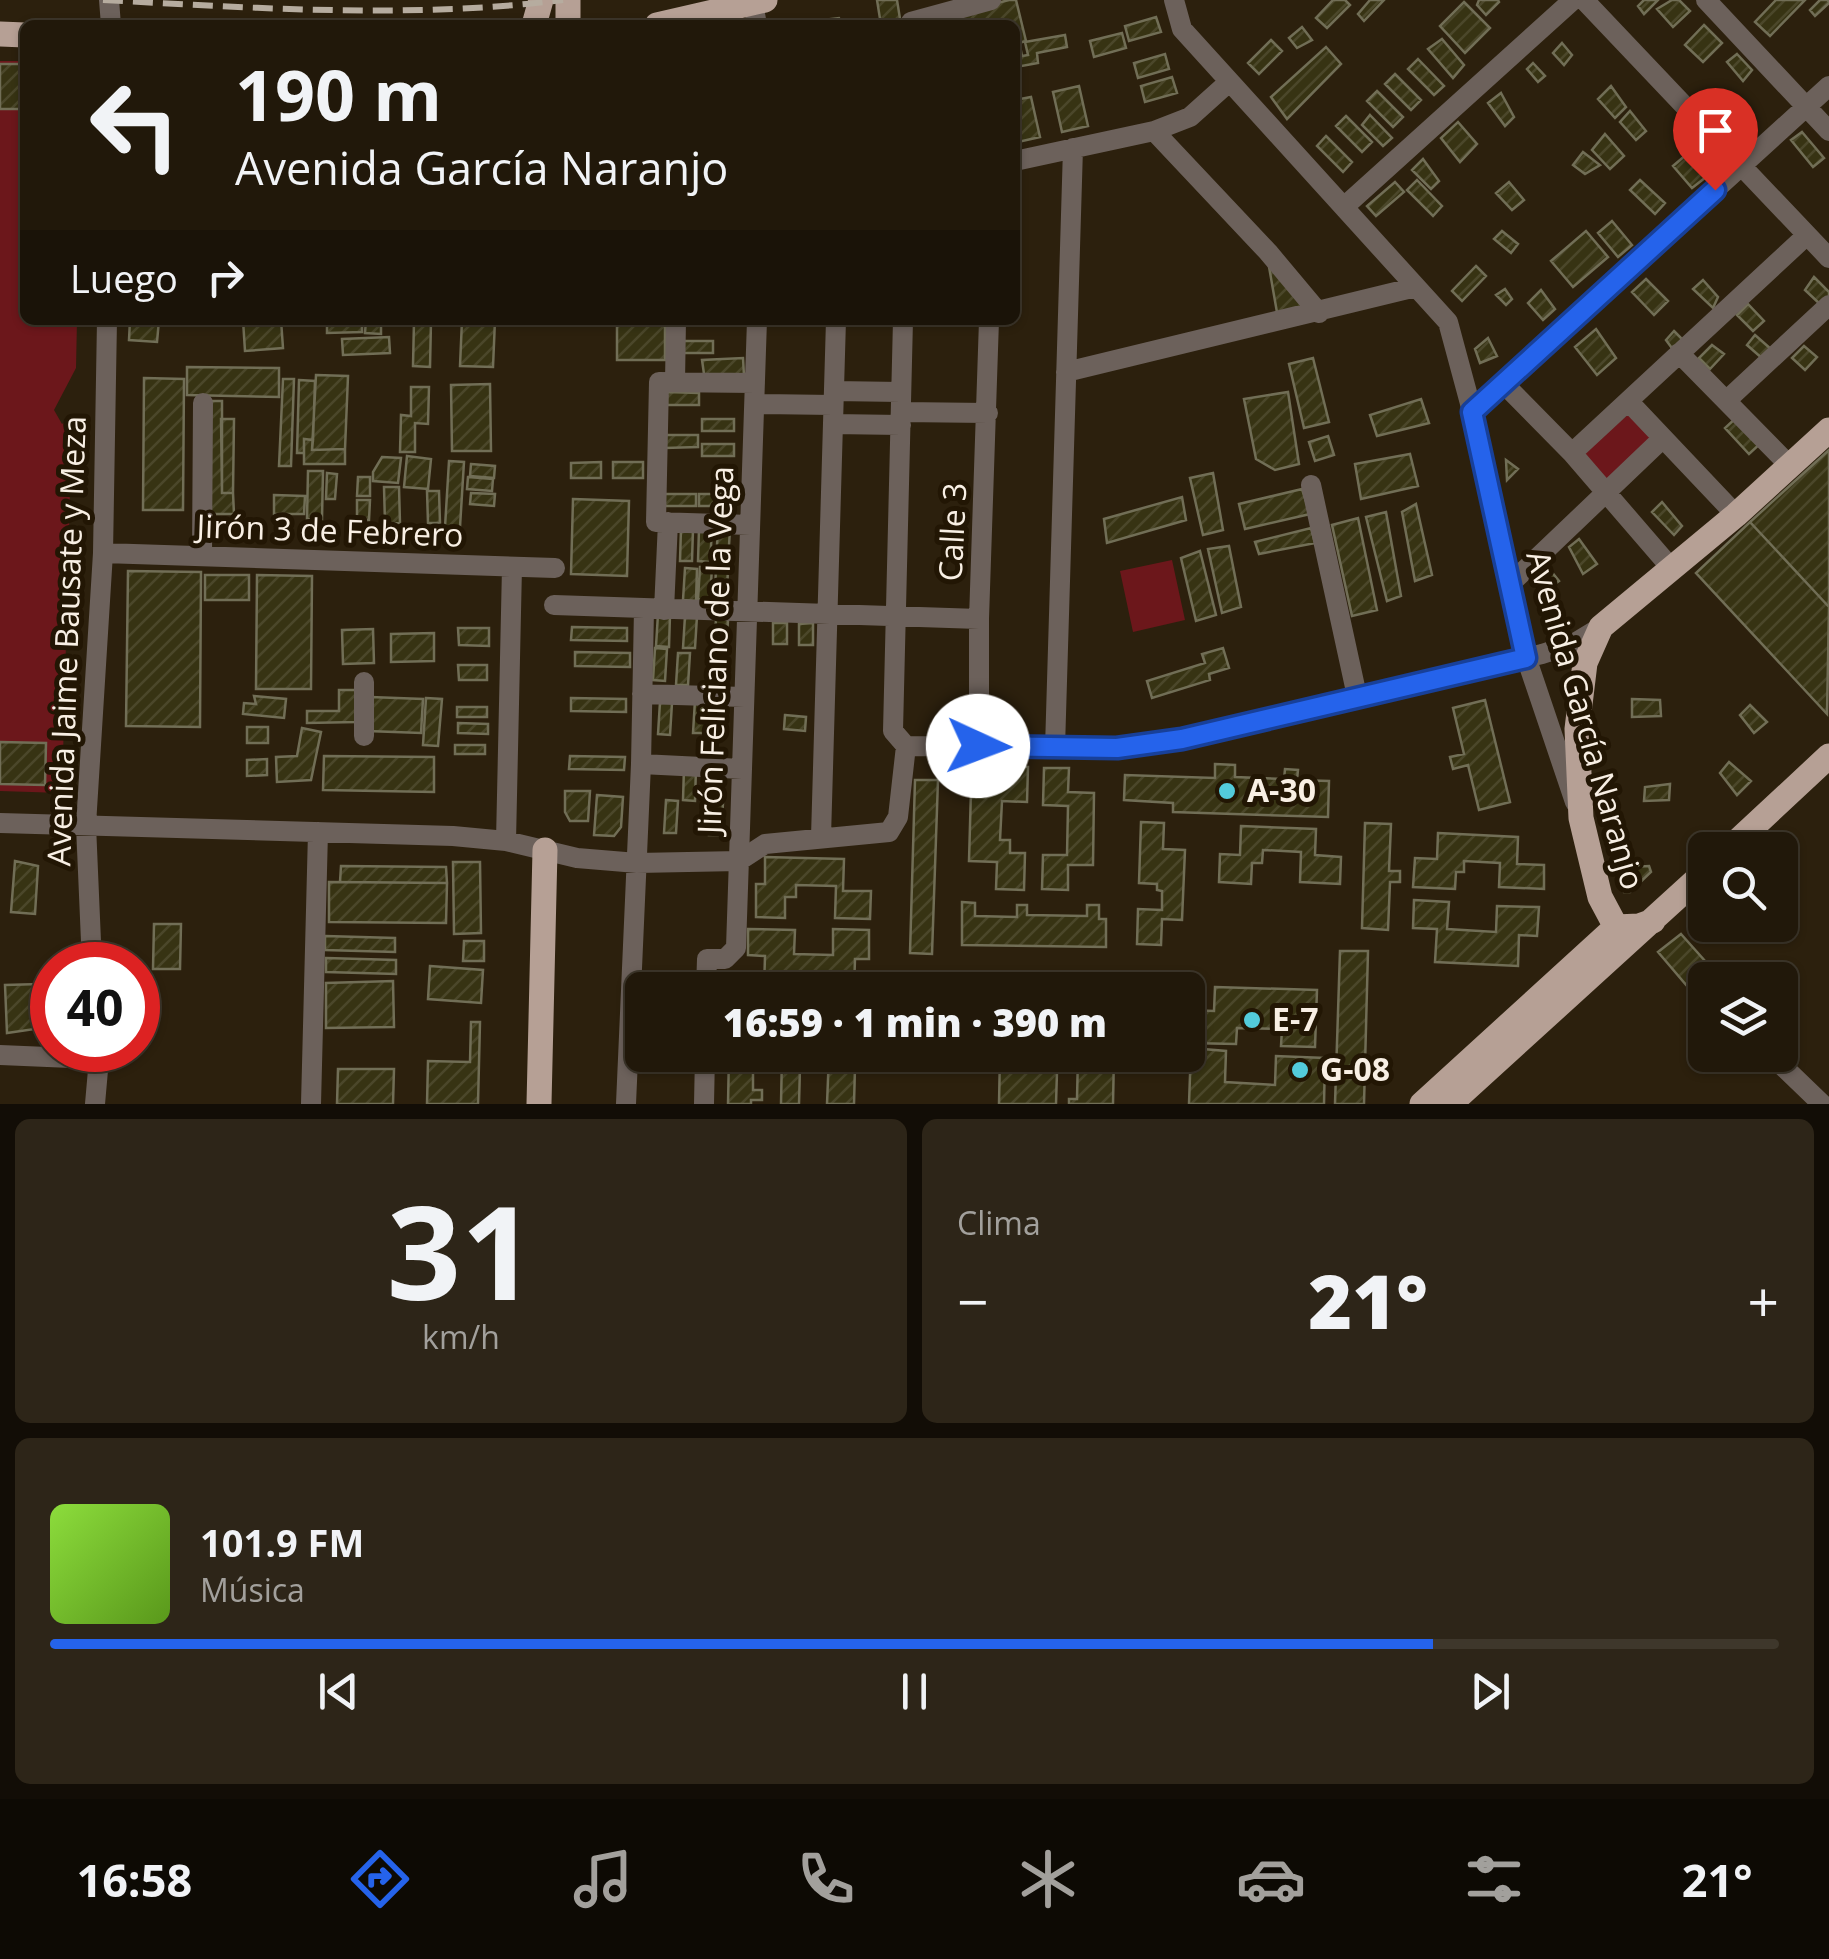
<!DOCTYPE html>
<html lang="es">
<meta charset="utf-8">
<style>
:root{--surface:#21180a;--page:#2d2518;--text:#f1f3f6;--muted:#a2a09c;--line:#3e372b;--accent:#2563eb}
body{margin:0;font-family:"Open Sans",sans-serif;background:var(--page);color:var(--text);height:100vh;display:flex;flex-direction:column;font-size:38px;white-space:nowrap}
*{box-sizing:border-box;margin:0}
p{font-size:32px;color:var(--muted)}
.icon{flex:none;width:55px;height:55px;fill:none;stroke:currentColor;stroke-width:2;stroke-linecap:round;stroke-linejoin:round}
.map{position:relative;height:1104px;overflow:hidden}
.details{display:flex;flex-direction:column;gap:15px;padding:15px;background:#120d06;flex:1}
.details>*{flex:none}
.banner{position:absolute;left:20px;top:20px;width:1000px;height:305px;border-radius:15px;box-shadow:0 2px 8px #0004,0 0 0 2px var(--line);background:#21180a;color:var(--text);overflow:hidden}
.fabs{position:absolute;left:1688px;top:832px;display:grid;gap:20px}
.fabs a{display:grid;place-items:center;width:110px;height:110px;border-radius:15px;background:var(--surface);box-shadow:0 2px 8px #0004,0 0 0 2px var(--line);font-size:50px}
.speed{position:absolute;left:30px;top:942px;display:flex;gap:20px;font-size:50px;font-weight:700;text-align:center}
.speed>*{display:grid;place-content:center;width:130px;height:130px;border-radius:50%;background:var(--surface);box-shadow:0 2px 8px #0004,0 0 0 2px var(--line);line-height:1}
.speed .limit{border:15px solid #d22;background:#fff;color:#111}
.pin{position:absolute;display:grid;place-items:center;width:85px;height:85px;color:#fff;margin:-102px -42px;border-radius:50% 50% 50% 0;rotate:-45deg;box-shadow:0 0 10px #0007}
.pin .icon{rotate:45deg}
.me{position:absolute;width:110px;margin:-55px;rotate:92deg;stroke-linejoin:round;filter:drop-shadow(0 0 8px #0008)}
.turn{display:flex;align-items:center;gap:35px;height:210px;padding:0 50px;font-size:45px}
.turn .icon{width:130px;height:130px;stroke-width:2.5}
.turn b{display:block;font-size:70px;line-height:85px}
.then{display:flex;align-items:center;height:95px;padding:0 50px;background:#0003;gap:20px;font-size:38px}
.big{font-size:75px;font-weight:800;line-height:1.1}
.details .widget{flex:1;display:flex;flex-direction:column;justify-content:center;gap:15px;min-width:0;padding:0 35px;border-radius:15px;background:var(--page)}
.details .dial{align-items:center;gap:0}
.dial b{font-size:130px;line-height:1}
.song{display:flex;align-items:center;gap:30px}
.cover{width:120px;height:120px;border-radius:15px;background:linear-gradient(135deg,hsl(90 70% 55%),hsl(90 70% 35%))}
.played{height:10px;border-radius:5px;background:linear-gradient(90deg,var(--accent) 80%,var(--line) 80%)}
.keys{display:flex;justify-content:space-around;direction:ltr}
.heat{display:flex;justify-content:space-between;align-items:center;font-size:55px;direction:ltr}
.details .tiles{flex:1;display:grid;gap:15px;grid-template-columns:1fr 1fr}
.widget:last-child{grid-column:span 2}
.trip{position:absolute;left:625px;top:972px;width:580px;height:100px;border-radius:15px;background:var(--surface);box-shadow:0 2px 8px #0004,0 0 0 2px var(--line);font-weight:800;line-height:100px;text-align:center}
.dock{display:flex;height:160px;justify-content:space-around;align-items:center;background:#0d0a04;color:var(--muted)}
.dock .icon{width:70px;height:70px}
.dock .current{color:var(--accent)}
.dock b{font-size:45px;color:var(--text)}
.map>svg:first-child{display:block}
.green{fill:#6c171b}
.building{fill:url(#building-hatch);stroke:#716e56;stroke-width:2.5}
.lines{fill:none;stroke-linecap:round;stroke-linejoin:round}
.minor{stroke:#6c615b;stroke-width:20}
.major{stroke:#b6a095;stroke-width:25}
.rail{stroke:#b6ac9f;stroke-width:6;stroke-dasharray:20 10;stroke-linecap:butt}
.route-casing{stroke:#184099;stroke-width:25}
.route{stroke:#2563eb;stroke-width:18}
.poi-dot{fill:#53cbdb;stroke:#221604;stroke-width:4}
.labels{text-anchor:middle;stroke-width:10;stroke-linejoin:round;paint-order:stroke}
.street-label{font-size:32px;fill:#f8efe4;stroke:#221604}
.poi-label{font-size:32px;font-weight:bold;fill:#f8efe4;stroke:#221604;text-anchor:start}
</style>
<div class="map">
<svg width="1829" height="1104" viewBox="0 0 1829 1104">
<defs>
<pattern id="building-hatch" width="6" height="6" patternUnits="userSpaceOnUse" patternTransform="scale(2.5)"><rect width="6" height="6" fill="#373313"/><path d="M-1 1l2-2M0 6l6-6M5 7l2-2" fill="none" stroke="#4b472a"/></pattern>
</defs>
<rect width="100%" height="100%" fill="#2c200d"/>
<!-- green -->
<path class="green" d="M0,61H25V320H77L76,368L54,410L62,424L72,417L62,793L0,791Z
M1630,413L1654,436L1605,482L1580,455Z
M1172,560L1185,620L1133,632L1120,571Z"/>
<!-- building -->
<path class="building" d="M877,0H897L901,25H881Z
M1009,0H1016L1026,41L1015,44V25H952L950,15Z
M1333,0H1345L1350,5L1327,28L1316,18Z
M1370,0H1384L1364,21L1358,14Z
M1479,0H1498L1499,2L1486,15L1477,5Z
M1644,0H1658L1644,14L1638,6Z
M1672,0H1679L1690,11L1673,27L1657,9Z
M1776,0H1805L1770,36L1755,22Z
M1820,0H1828L1829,3L1815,16L1810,10Z
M1464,2L1490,28L1465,53L1440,26Z
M1156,17L1161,32L1129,41L1125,26Z
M839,18L843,25H823L822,20Z
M1704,25L1722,43L1703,62L1685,45Z
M1302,27L1312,40L1297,48L1289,38Z
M1122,33L1126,48L1094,57L1090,41Z
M1065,35L1067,47L1037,53L1038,63L1016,67L1015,47L1020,46L1022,56L1028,55L1025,42Z
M1442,39L1464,65L1453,78L1428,49Z
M1271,40L1282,51L1259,74L1248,63Z
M1562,43L1572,55L1564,65L1553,53Z
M1326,47L1341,64L1287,119L1271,97Z
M1165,54L1169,69L1138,78L1134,63Z
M1737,54L1752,70L1743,81L1727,62Z
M1418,59L1444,86L1434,95L1408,69Z
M1533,63L1545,76L1538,82L1527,69Z
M0,64H25V109H0Z
M1395,74L1421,100L1411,110L1385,84Z
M1172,77L1177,93L1145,102L1141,86Z
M1079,86L1088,126L1062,132L1053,92Z
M1611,86L1626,107L1615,118L1598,99Z
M1377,91L1403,117L1393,127L1367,101Z
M1501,93L1514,117L1505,126L1488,103Z
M1031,97L1040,137L1018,142L1015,100Z
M1630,111L1646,131L1636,140L1620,122Z
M1370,115L1392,138L1383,146L1362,125Z
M1346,116L1372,142L1362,152L1336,126Z
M1458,122L1477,144L1460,162L1441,138Z
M1802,132L1824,158L1813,167L1791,140Z
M1605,134L1624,156L1610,169L1592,150Z
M1326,136L1352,162L1343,172L1317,146Z
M1583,152L1600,165L1585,174L1573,165Z
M1687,154L1706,177L1692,188L1673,166Z
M1423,159L1439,181L1431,189L1412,170Z
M1417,180L1442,206L1433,216L1407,190Z
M1640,180L1665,203L1655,214L1630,190Z
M1395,182L1404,192L1376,216L1367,206Z
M1509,182L1524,200L1512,210L1496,193Z
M1612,221L1632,245L1618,257L1598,233Z
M1502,231L1518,244L1511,253L1494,239Z
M1586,231L1608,257L1573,287L1551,261Z
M1268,261L1309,308L1278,318Z
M1476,266L1486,276L1462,301L1452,291Z
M1814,277L1829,292V298L1821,305L1805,290Z
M1646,279L1668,301L1654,315L1632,292Z
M1703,280L1718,297L1713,308L1693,289Z
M1505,289L1512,299L1506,305L1496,295Z
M1541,290L1555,309L1543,320L1528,303Z
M1748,304L1764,321L1753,331L1737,315Z
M130,320H159L157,342L129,340Z
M243,320H281L283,348L245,351Z
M327,320H362V332L327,333Z
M366,320H381V334L365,333Z
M462,320H495L493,367L460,366Z
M414,321H431L430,367L413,366Z
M617,321H665V360H617Z
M1596,329L1616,358L1597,375L1575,347Z
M1674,331L1683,340L1674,351L1666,340Z
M1755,335L1772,350L1764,360L1747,345Z
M389,337L390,353L343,355L342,339Z
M1488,338L1497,356L1480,363L1475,349Z
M681,341H713V353H681Z
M1712,345L1724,354L1710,369L1699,358Z
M1804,346L1817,357L1805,370L1792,358Z
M743,358L744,376L704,374L702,360Z
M1313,358L1329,422L1304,428L1289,364Z
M187,367L279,368V397L187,395Z
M316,375L348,376L345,449L312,450Z
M144,378L184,379L183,510H143Z
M283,379H294L291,466H279Z
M299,380L315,381L313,440L304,439V453H297Z
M490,384L491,451H452L451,385Z
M411,387H429L428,424L415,423V452H400L401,415L411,416Z
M667,392L699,393V405H667Z
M1288,392L1299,464L1275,470L1256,459L1244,399Z
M1421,399L1429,423L1377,436L1370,415Z
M210,401H222V493H233L234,514H210Z
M1738,416L1762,442L1749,454L1725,428Z
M221,419H234L233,493H222Z
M702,419H734V431H702Z
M665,435H698V447L665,448Z
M1328,436L1334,455L1315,461L1309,442Z
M304,439L313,440L312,450L345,449V464H304Z
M702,444H734V456H702Z
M1829,450V607L1750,522Z
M1410,454L1418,486L1361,499L1355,464Z
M407,456L431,459L428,489L404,487Z
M382,457L401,458L398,483L373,481V472Z
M1506,460L1518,469L1507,480Z
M449,461L464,462L460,527H445Z
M601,462V478H571V463Z
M613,462H643V478H613Z
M471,464L495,466L494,478L470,476Z
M308,471H323L322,519H307Z
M327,473L337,474L335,499H326Z
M1213,473L1223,530L1203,535L1190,478Z
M358,477H370V496H357Z
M468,477L493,479L492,491L467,489Z
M384,487H399L400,523L385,524Z
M1302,489L1310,514L1245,529L1239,504Z
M427,491H439L440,523H428Z
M471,493L495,494L494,506L470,504Z
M664,494H696V506H664Z
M699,494H731V506H699Z
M274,495L305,496L304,514H274Z
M1182,497L1186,520L1107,543L1104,519Z
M573,499L629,501L627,576L571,574Z
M357,500H370L369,520H357Z
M1662,502L1682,526L1674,535L1652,512Z
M1416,504L1432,575L1415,581L1402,512Z
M1386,512L1401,596L1387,601L1366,517Z
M1358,518L1377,610L1352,616L1332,525Z
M1750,522L1829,607L1827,714L1696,573Z
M681,528L693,529L692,561H680Z
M1311,528L1315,543L1259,554L1255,542Z
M699,529L712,530L710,562L698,561Z
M718,529H730L728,562L716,561Z
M1579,539L1597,564L1583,574L1569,547Z
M1229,546L1241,607L1222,613L1208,549Z
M1200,551L1216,615L1196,621L1181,558Z
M716,565L728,566L727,598L715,597Z
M1547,566L1559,581L1548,589L1539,578Z
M700,567H712L710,600L698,599Z
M685,568L697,569L696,601L683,600Z
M128,571L201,572L200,727L126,726Z
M205,575H249V600H205Z
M257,575L312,576L311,689H256Z
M658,614L670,615L669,647L656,646Z
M685,616H697L695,648H683Z
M716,619L728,620L726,652L714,651Z
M773,623H787V644H773Z
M813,623V645H799V624Z
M572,627L627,628V641L571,640Z
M458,628H489V646L459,645Z
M373,629L374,663L343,664L342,630Z
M434,633V661L391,662V634Z
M655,648L667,649L665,681L653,680Z
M1223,648L1229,668L1209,674L1210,680L1152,698L1147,681L1205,663L1202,654Z
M575,652L630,653V667L575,666Z
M678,653H690L688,685H676Z
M709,655L721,656L719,688L707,687Z
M458,665H487V680H459Z
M339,690H356V722L307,723V711H339Z
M254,696L286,699L284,718L243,714L244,703L256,704Z
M370,697L423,699L421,733L368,731Z
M426,698L442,699L438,746L423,745Z
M571,698L626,699V712L571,711Z
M1632,699L1660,700L1661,716L1632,717Z
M695,700L707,701L706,733H693Z
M1485,700L1510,802L1479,810L1468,765L1453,769L1450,757L1464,754L1453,708Z
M660,702L672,703L670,735L658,734Z
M1750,705L1767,722L1754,733L1740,715Z
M457,707H487V717H457Z
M785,715L806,717L805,731L784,729Z
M458,723L488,724V734L458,733Z
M247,727H268V743H247Z
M302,728L321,732L311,780L277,782L276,757L297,756Z
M0,742L46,743L45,785L0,784Z
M455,745H485V754H455Z
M324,756L434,757V792L323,790Z
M570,756L625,757L624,770L569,769Z
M267,759V775L247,776V760Z
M1729,762L1751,781L1737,795L1720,773Z
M1215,764L1235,765V777L1284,779L1285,769L1298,770L1297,780L1329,781L1328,817L1173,812V803L1124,800L1125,775L1215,778Z
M1001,766L1028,767L1027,802L1002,801L1000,840H1010V853H1025L1024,890L996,889L997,862L969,861L971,790L1001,791Z
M684,768H696L695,801L683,800Z
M1044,768H1069L1068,792L1094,793L1093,865H1068V890L1042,889L1043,855H1067L1068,806L1043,805Z
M915,780H938L932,954L910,953Z
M1670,784L1669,800L1644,801L1645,787Z
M565,791H590L588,821H570L565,812Z
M597,795L623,797L621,827L614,836L594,835Z
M666,800L678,801L676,833H664Z
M711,802L723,803L721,835H709Z
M1141,822L1164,823L1163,849L1185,850L1182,920L1162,919L1161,945L1137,944L1138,909L1162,910V891L1157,890V884L1139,883Z
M1365,823L1391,824L1389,871H1400V882H1390L1388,930L1362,928Z
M1241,826L1316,829L1315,855L1341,857L1340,884L1300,882L1301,852L1263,850L1262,863H1252L1251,884L1219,882L1220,854L1240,855Z
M1438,833L1518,837L1517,864L1544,865V889L1499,887L1500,863L1464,861V872H1456L1455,889L1413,887L1415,858L1437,859Z
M765,857L844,859L843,891H871L870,919L835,918L836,886L796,885V897H785V918L756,917V884H765Z
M15,861L38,866L35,914L11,912Z
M453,862H480L481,933L454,934Z
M341,866L446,867L447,883L340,882Z
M1649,866L1651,872L1630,892H1624L1614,868Z
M329,882L447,883L446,923L329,922Z
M1414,900L1449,902L1447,929L1496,932L1497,906L1539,907L1537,936L1519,935L1518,966L1435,962L1437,929L1413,928Z
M962,902L975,903V916L1017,917V905H1027V915L1087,916V905H1099V919H1106V947L962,945Z
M154,924H181L180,969H153Z
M748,929L795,930L794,954L833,955V929L869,930V959H855L854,990L764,989L765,956L748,955Z
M1681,934L1722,980H1705V1007L1658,952Z
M325,936L395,938V952L325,950Z
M464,941H484V961H463Z
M1340,951H1368L1364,1104H1335Z
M326,958L396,960V974L326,972Z
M430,966L483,970L481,1003L428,999Z
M730,972H755V990H730Z
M393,981L394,1027L326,1028V983Z
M1002,982L1059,984V990H1002Z
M40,984L35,1029L7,1033L5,985Z
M1091,984L1187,986L1186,990H1091Z
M1215,987L1317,990L1315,1047L1281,1046L1282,1029L1237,1028L1236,1044L1188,1043V1010L1214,1011Z
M471,1022H480L478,1104H427L428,1061L470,1062Z
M1191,1048L1226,1051L1225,1082L1275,1085L1276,1056L1325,1058L1324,1104H1189Z
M729,1055H753V1090H762V1100H751V1104H728Z
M782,1055L808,1056V1067H800L799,1104H781Z
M829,1055L865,1058L864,1068L855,1067L854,1104H827Z
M1000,1055L1041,1056L1040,1071L1057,1072L1056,1104H999Z
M1078,1055H1114L1113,1104H1069V1099H1077Z
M338,1069H394L393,1104H337Z"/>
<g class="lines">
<!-- minor -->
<path class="minor" d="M109,0L111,25
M1174,0L1182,29L1448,322L1472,411L1526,657L1575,802
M1584,0L1829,258
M1706,0L1829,131
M753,3L757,25
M911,22L991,0
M1154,131L1268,252L1319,313
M1015,161L1154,131L1190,117L1229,82
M1345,206L1573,0
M903,320L893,731L906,746
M1679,353L1790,466
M1066,372L1416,287
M675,382L676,320
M1505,385L1572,453L1672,569
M834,391L901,392
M1726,401L1829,305
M1629,402L1736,515
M755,404L833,405
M1472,411L1829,86
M901,412L988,413
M833,424L901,425
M1572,453L1807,235
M1311,485L1357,696
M750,525L656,522L659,382L755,383
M103,553L555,568
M202,557L203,403
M1510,584L1663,438
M554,605L979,619
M664,610L668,522
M642,694L744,697
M364,736V682
M906,746L1117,748L1182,739L1542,654L1573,644L1601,627
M979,746V619L989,320
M1055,748L1073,148
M641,764L742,769
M0,823L453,836L506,841L577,858L637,863L739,861L765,844L889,832L898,817L906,746
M821,837L836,320
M506,841L512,567
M92,965L86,825L103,553L107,320
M706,990L707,959H725L736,948L757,320
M95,1050L98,1070L95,1104
M0,1055L95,1059
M1771,1055L1822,1104
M311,1104L318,832
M626,1104L641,764L644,609
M704,1104L705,1055"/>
<!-- major -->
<path class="major" d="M534,25L541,0
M568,25V0
M657,25L765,0
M0,34L25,35
M1728,850L1829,756
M1653,921L1639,926L1616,927L1600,897L1581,818L1577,729L1585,663L1601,627L1736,515L1829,430
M539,1104L545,850
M1422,1104L1616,927
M1450,1104L1705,872"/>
<!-- rail -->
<path class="rail" d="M103,0C256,8 411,19 563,0"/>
</g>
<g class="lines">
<!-- route casing -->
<g class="route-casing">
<path id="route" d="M978,746L1117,748L1182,739L1526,658L1472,412L1715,190"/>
</g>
<!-- route -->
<use href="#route" class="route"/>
</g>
<!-- markers -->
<g class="poi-dot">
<circle cx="1227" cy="791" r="10"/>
<circle cx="1252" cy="1020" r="10"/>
<circle cx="1300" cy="1070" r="10"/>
</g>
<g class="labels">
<!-- street labels -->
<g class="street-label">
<text transform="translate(330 531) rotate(2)" y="11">Jirón 3 de Febrero</text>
<text transform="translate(953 532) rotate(-87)" y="11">Calle 3</text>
<text transform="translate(67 641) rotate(-88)" y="11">Avenida Jaime Bausate y Meza</text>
<text transform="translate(716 650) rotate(-88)" y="11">Jirón Feliciano de la Vega</text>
<text transform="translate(1585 720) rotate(74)" y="11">Avenida García Naranjo</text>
</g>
<!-- poi labels -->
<g class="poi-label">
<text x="1247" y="802">A-30</text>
<text x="1272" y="1031">E-7</text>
<text x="1320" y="1081">G-08</text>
</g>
</g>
</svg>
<div class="fabs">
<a><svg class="icon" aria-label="search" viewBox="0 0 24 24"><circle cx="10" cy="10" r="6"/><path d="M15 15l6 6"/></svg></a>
<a><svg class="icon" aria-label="layers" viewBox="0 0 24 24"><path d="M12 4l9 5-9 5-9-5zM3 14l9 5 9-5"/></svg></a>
</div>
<div class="speed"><div class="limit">40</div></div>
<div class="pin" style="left:1715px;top:190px;background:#d93025"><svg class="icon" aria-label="arrive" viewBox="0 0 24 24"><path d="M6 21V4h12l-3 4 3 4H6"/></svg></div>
<svg class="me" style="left:978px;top:746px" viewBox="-20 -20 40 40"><circle r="19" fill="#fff"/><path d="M0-13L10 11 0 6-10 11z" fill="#2563eb"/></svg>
<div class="trip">16:59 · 1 min · 390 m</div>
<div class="banner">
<div class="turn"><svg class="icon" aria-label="left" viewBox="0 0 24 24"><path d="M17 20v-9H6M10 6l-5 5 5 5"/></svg><div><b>190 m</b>Avenida García Naranjo</div></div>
<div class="then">Luego<svg class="icon" aria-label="right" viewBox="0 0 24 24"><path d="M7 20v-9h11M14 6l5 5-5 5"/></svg></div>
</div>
</div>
<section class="details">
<div class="tiles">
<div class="widget dial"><b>31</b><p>km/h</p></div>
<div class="widget"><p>Clima</p>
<div class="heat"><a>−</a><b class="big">21°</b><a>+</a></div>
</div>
<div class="widget">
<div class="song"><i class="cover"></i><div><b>101.9 FM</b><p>Música</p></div></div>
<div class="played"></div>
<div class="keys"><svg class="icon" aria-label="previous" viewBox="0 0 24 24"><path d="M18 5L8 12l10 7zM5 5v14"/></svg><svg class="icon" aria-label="pause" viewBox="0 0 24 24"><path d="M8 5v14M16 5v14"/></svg><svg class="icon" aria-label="next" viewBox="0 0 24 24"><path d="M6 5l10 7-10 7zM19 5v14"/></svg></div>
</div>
</div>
</section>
<nav class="dock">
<b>16:58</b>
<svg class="icon current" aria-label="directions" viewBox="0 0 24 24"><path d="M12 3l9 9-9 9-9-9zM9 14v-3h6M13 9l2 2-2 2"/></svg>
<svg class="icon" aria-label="music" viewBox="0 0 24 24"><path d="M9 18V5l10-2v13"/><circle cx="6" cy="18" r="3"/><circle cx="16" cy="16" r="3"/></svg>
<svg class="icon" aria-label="phone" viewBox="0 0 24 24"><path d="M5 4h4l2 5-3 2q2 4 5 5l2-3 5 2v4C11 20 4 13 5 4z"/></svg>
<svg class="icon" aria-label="climate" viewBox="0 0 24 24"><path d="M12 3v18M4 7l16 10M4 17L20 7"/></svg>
<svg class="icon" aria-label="car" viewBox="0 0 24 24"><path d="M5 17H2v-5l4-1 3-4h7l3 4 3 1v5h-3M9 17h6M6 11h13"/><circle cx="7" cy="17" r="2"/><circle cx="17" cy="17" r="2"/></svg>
<svg class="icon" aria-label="filters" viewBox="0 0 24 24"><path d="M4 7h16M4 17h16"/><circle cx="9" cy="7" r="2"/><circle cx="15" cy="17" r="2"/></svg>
<b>21°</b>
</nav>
